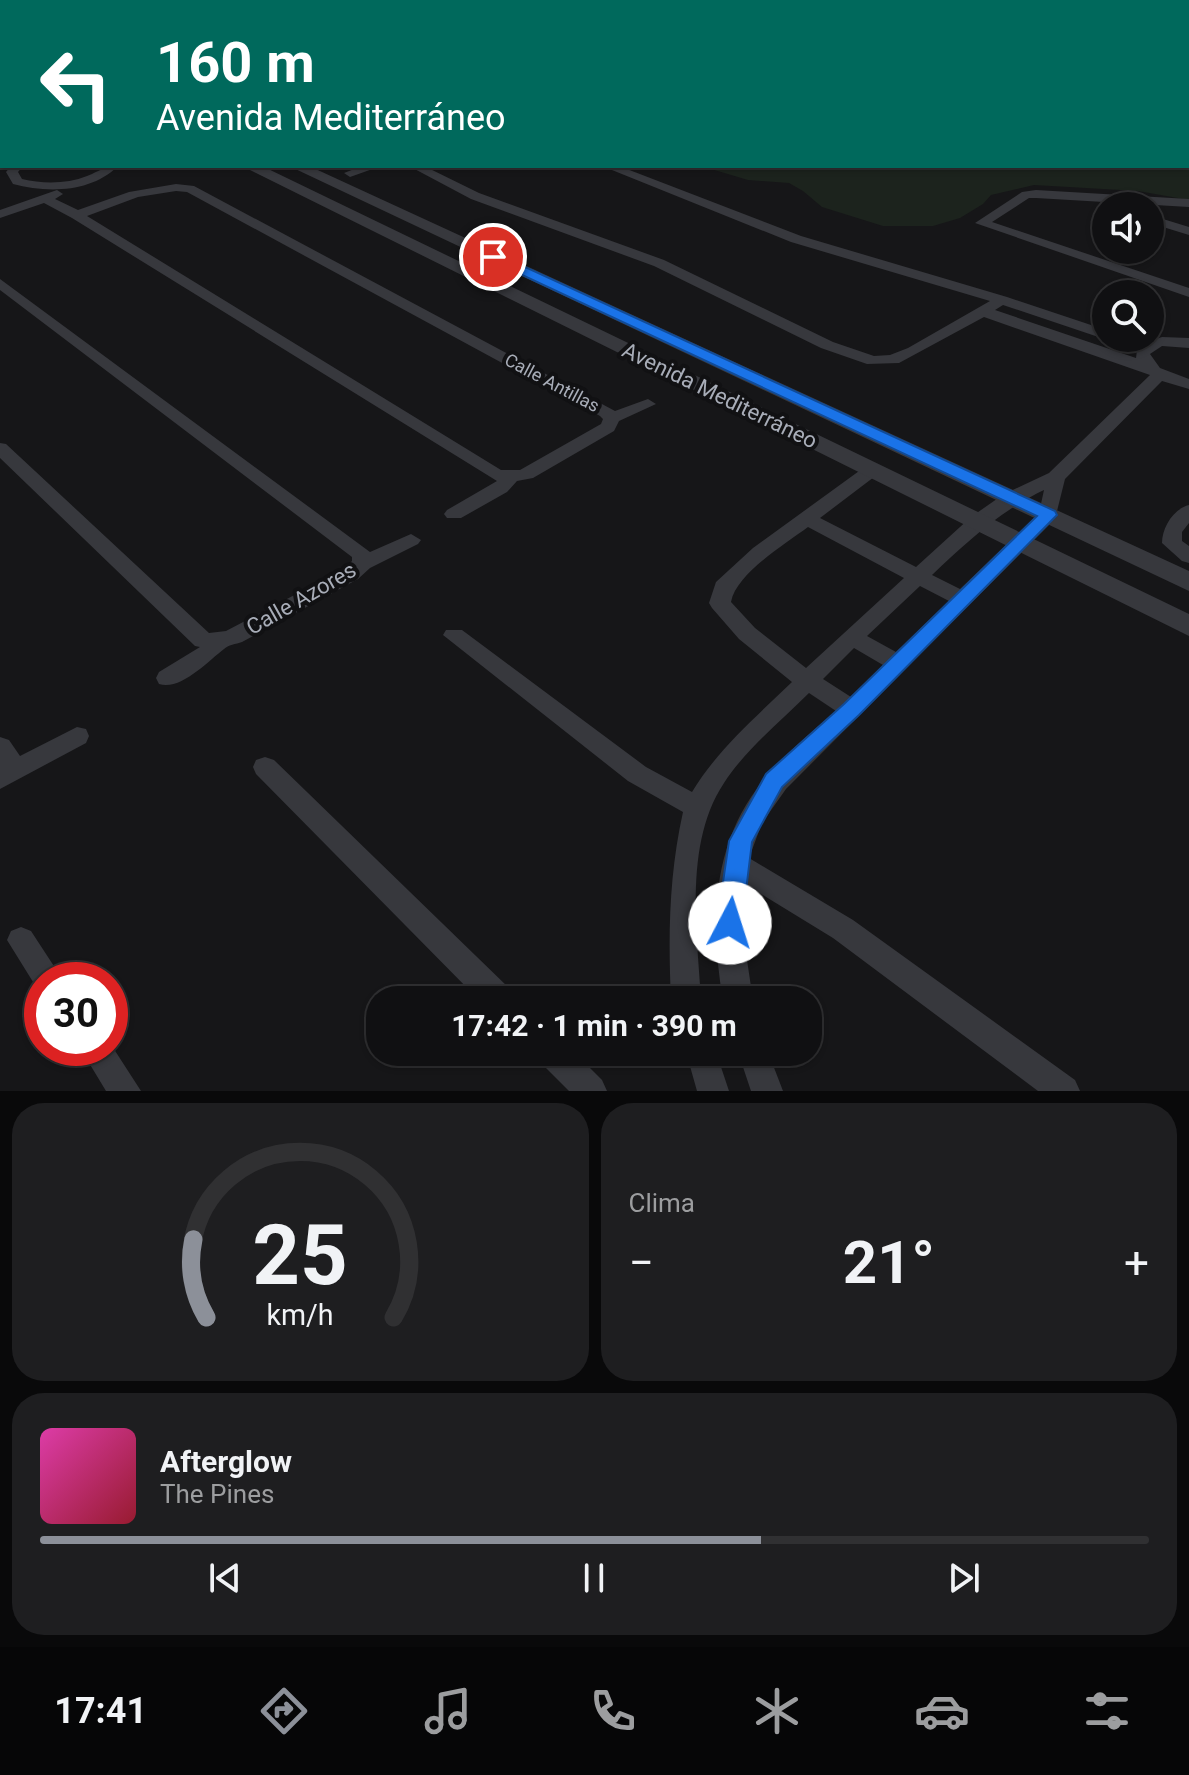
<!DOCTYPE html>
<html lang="es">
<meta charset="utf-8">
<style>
:root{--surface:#101012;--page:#1e1e20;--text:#f1f3f6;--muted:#9c9d9f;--line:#303032;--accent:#8c9099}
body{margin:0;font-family:Roboto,sans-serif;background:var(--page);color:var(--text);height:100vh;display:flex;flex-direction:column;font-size:30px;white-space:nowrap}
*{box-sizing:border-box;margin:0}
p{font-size:26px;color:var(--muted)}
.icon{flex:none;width:44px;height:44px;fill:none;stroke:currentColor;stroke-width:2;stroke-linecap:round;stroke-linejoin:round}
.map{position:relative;height:1091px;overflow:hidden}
.details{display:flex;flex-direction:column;gap:12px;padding:12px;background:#09090a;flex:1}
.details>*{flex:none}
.hud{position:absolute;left:0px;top:0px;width:1190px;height:168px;box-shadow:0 2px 6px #0004,0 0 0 2px var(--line);background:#00695c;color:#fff;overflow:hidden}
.fabs{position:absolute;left:1092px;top:192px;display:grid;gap:16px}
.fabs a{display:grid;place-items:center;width:72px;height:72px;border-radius:50%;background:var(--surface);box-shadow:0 2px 6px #0004,0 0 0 2px var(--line);font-size:40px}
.speed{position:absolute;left:24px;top:962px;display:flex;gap:16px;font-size:40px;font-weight:700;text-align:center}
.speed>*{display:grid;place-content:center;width:104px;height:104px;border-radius:50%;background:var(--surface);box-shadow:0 2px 6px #0004,0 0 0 2px var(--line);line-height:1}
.speed .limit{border:12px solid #d22;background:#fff;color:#111}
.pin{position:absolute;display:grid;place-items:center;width:68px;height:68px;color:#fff;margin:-34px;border:4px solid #fff;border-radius:50%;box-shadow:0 2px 8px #0007}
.me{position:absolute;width:88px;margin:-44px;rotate:5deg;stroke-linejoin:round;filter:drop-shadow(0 0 6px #0008)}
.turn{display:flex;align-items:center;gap:28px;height:168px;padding:0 24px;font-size:36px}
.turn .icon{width:104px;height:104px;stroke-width:2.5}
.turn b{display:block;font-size:56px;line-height:68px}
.big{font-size:60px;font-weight:700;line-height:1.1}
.details .card{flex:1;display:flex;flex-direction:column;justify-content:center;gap:12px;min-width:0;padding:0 28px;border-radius:32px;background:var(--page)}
.details .dial{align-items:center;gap:0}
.dial svg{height:208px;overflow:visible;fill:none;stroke:var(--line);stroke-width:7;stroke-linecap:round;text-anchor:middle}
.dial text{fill:var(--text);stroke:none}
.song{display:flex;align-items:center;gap:24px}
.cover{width:96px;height:96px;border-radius:12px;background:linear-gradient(135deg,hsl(320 70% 55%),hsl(350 70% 35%))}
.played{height:8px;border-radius:4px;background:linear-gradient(90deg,var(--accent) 65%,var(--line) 65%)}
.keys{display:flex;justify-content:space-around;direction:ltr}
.heat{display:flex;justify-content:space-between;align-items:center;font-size:44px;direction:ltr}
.details .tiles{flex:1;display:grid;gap:12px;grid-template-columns:1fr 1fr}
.card:last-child{grid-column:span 2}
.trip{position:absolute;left:366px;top:986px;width:456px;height:80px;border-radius:32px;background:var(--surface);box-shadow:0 2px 6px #0004,0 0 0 2px var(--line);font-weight:700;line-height:80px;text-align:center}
.tabs{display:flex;height:128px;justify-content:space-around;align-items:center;background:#060607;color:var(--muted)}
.tabs .icon{width:56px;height:56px}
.tabs .selected{color:var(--accent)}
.tabs b{font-size:36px;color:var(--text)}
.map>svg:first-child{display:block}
.green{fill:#1c231d}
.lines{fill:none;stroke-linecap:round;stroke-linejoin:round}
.path{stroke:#3d3f44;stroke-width:2;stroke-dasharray:2 3;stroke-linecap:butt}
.minor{fill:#37383d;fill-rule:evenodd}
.tertiary{fill:#37383d;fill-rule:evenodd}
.route{fill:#1a73e8;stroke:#114b97;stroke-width:2}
.labels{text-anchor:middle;stroke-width:8;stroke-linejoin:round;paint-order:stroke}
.far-street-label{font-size:18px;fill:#a8adb8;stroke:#111113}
.street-label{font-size:22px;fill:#a8adb8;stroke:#111113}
</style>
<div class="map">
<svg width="1189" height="1091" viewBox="0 0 1189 1091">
<rect width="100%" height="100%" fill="#161618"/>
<!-- green -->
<path class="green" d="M500,0H997L1011,2H489Z
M1189,87V200L1138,191L1034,185L991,195L983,204L960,218L933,226H883L822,207L803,191L789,183L748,180L701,166H1188Z"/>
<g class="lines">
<!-- path -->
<path class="path" d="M468,2L496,0"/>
<!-- minor -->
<path class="minor" d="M110,0H121L123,2H112Z
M172,0H180L181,2H173Z
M189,0H197V2H189Z
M301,0H313L315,2H303Z
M430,0H439L440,1L432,2Z
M1086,0H1097L1099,2H1088Z
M1155,0H1167L1169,2H1157Z
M2,6V12L0,13V7Z
M1188,6H1189V12H1188Z
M1188,29H1189V35H1188Z
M1188,60H1189V66H1188Z
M0,147H2V153H0Z
M11,166H23L18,172L22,179C43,184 67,184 87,176C100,171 104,166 118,166C91,193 47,193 13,184L6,172Z
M362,166H381L350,177L344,173Z
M409,166H424L479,193L664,260L833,342L874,356L890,355L908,348L990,301L791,242L602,166H619L801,236L1007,297L1106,330V338H1130L1144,343L1162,337L1189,338V348L1162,346L1150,354L1160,368L1189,379V389L1162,381L1065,479L1055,519L786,789L762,823L749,858L853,920L1075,1080L1080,1091H1038L833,938L745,884L744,940L753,1000H723C709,920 712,837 769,774C789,750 813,731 836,711L809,693C781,721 746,749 724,783C684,843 697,931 701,1000H671C668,935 669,875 683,812L628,781L443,635L446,630H462L646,767L692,792C718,749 756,717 792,682L739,639L712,608L709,603L716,582L753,548L866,466L872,464L881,470L878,474L820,518L916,567L971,517L1004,494L1049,473L1150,375L984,317L899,363L867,364L821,348L654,266L471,199ZM1003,305L1137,350L1136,358L995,310ZM1044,490L1039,513L960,589L932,575C967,542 1000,511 1044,490ZM808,527L904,578L806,668L755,628L731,602C736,574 785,544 808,527ZM920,586L949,601L896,652L867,636ZM854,648L883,665L851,697L823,679Z
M176,184L194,186L615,411L648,399L656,404L619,421L614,431L533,478L517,481L507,492L461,518H447L444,514L447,510L497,481L72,218L44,203L0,218V210L57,190L63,194L55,199L78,210L129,192ZM176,191L187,192L600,416L603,419L601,424L520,470H501L87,216L138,197Z
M1036,190L1189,199V207L1036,198H1029L992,222L1189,288V297L975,223L1022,192Z
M1150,215L1189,227V235L1150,223Z
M0,279L370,552L411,534L421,540L418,544L370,568L358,579L242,642C236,644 228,645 224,649C208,661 181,691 159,684L156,678L159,672L200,647L195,646L0,458V443L6,444L209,633L226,631L344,569L352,561V557L0,290Z
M1189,505V523L1182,532V541L1189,546V563L1182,561L1162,543C1162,528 1173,509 1189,505Z
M77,727L86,729L89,736L86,743L0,789V737L9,740L20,756Z
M265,757L274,760L511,990L515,1000H479L256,774L253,767L256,760Z
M21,927L31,931L63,980H42V992L38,990L7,940L11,931Z
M110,1043L141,1091H106L80,1048H110Z
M537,1052H574L602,1080L607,1091H569L541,1063Z
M686,1052H716L729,1091H697Z
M738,1052H768L783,1091H751Z"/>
<!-- tertiary -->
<path class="tertiary" d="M0,42L2,43V51L0,50Z
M2,72V80L0,81V73Z
M242,166H262L1189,614V636Z
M289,166H309L1189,571V591Z"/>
</g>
<!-- route -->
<path class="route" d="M488,254H497L1055,511L1057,515L859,715L782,787L752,842L742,923L739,931L730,934L721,931L717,923L729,841L766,774L844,704L1037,516L488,259Z"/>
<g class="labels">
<!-- far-street labels -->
<g class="far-street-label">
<text transform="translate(552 383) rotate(28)" y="6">Calle Antillas</text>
</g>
<!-- street labels -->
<g class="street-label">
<text transform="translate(720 395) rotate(26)" y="8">Avenida Mediterráneo</text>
<text transform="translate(301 598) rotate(-30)" y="8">Calle Azores</text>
</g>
</g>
</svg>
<div class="fabs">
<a><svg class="icon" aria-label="sound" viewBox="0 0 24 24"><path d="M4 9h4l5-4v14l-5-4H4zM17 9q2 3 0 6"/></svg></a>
<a><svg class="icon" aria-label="search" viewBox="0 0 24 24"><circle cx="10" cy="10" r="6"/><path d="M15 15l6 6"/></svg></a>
</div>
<div class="speed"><div class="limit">30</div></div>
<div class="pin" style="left:493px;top:257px;background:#d93025"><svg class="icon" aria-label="arrive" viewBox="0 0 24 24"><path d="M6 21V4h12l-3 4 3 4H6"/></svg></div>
<svg class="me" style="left:730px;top:923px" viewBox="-20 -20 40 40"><circle r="19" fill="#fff"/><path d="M0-13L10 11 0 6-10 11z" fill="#1a73e8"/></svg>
<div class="trip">17:42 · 1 min · 390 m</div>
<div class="hud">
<div class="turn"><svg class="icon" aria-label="left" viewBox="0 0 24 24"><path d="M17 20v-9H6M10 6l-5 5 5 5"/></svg><div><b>160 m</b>Avenida Mediterráneo</div></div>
</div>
</div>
<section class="details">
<div class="tiles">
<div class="card dial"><svg viewBox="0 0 100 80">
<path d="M14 69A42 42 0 1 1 86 69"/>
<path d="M14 69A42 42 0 0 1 9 39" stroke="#8c9099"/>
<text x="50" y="56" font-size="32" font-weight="700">25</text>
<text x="50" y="72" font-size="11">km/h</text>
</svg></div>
<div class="card"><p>Clima</p>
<div class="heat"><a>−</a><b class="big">21°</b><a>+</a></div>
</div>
<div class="card">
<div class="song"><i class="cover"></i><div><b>Afterglow</b><p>The Pines</p></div></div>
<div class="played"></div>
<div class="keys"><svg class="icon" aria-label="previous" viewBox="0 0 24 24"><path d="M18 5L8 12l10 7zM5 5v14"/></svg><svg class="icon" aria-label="pause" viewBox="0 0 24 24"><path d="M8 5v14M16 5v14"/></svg><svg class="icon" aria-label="next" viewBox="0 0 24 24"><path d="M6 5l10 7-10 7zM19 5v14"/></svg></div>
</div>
</div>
</section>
<nav class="tabs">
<b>17:41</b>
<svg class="icon selected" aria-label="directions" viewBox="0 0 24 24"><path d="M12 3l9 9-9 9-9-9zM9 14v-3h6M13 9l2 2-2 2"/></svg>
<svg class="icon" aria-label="music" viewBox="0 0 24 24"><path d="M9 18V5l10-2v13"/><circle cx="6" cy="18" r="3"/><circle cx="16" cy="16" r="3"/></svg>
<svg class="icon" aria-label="phone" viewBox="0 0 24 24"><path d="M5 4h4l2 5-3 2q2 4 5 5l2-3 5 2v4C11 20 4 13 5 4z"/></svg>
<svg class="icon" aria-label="climate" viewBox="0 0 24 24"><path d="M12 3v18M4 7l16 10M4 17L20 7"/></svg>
<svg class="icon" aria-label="car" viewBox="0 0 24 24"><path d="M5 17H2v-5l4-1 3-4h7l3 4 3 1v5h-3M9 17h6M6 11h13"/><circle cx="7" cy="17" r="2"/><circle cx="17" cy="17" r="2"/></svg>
<svg class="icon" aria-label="filters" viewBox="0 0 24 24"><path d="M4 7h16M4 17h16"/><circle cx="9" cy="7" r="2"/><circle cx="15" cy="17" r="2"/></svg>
</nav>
